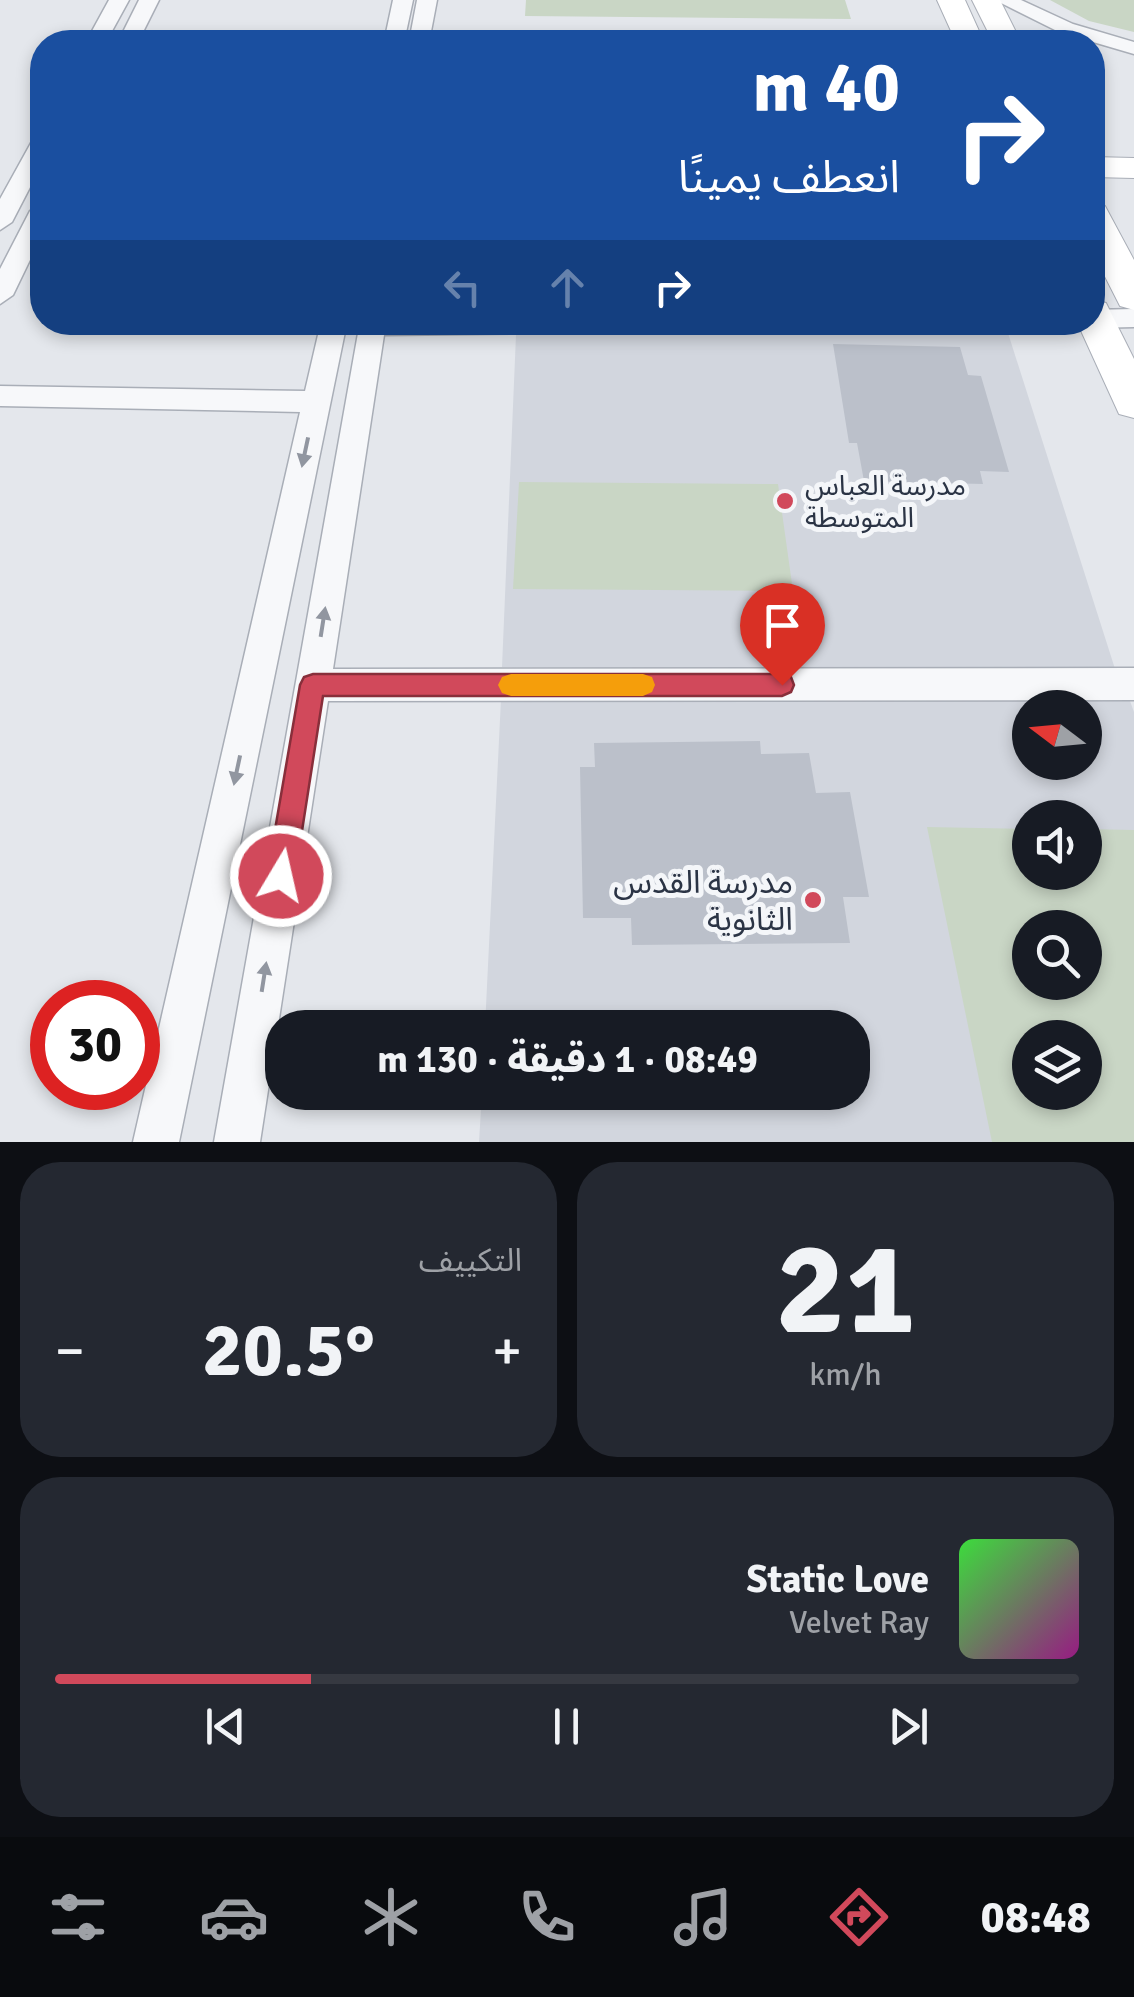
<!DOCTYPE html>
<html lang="ar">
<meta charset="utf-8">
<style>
:root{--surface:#171b24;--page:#242831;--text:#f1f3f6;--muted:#9ea1a6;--line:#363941;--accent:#d1495b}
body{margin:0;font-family:Signika,"Noto Sans Arabic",sans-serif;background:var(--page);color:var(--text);direction:rtl;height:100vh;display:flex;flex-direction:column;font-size:38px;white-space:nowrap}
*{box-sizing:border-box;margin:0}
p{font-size:32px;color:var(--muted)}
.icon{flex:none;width:55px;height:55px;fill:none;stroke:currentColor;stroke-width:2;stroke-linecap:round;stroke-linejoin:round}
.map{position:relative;height:1142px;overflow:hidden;direction:ltr}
.sheet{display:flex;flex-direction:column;gap:20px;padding:20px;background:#0d0f14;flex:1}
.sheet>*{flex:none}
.hud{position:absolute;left:30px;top:30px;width:1075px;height:305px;border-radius:40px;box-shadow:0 5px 15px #0003;direction:rtl;background:#1a4fa0;color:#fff;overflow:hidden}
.needle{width:65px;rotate:286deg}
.tools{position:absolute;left:1012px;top:690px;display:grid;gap:20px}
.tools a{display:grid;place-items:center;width:90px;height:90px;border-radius:50%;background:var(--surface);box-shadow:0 5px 15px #0003;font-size:50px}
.speed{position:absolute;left:30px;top:980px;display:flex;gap:20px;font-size:50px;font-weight:700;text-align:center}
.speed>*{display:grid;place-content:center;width:130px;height:130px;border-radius:50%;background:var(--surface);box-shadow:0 5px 15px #0003;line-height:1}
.speed .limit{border:15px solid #d22;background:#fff;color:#111}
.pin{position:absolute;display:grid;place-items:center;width:85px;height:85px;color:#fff;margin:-102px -42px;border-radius:50% 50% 50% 0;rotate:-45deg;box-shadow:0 0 10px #0007}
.pin .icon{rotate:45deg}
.me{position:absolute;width:110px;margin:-55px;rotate:9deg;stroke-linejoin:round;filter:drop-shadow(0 0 8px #0008)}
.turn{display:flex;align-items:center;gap:35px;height:210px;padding:0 40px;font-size:45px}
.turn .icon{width:130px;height:130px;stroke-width:2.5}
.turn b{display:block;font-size:70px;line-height:85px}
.lanes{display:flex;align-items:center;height:95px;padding:0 40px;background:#0003;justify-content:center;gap:50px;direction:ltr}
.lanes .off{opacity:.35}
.big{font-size:75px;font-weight:800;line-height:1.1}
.sheet .card{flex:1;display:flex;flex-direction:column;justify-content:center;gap:15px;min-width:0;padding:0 35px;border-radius:40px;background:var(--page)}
.sheet .dial{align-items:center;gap:0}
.dial b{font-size:130px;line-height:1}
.song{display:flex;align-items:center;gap:30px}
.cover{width:120px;height:120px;border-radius:15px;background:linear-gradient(135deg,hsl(120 70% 55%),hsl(310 70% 35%))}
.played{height:10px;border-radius:5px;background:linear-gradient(90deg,var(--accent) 25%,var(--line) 25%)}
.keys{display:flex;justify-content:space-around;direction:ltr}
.heat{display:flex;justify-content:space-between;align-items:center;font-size:55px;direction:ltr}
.sheet .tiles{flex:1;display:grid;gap:20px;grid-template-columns:1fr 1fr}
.card:last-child{grid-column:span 2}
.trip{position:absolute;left:265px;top:1010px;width:605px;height:100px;border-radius:40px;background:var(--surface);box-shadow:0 5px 15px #0003;font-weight:800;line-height:100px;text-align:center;direction:rtl}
.tabs{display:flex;height:160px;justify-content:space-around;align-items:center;background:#090b0e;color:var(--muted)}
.tabs .icon{width:70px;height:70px}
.tabs .selected{color:var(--accent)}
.tabs b{font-size:45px;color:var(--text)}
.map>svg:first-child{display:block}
.built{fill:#d2d6de;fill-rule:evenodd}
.green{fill:#c9d6c5;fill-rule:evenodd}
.building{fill:#bbc0ca}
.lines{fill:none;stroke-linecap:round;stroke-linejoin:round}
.street-casing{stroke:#a9aeb7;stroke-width:3}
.secondary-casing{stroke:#a9aeb7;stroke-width:2}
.street{fill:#f7f8fa;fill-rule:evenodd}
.secondary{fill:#fff;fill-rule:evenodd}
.oneway{fill:#9196a0}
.route{fill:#d1495b;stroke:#882f3b;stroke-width:2.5}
.slow{fill:#f59e0b}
.poi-dot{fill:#d1495b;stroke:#f4f6f9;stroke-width:4}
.labels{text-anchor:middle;stroke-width:10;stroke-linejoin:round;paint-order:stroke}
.poi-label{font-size:28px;fill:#2b3445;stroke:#f4f6f9;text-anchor:start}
.near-poi-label{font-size:32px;fill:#2b3445;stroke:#f4f6f9;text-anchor:end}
</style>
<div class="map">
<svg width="1134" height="1142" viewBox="0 0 1134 1142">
<rect width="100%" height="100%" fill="#e4e7ec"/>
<!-- built -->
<path class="built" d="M1008,333L1116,672L502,667L516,335Z
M501,699L1130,701L1134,712V1142H479L482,1093L852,1092V1028L485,1027ZM1030,708H1085V762H1030ZM1030,818H1085V872H1030ZM1030,928H1085V982H1030ZM1030,1038H1085V1092H1030Z"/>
<!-- green -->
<path class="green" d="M526,0H845L851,19L525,16Z
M1050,0H1134V32L1089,21Z
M519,482L778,484L793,591L513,589Z
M927,827L1030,829V872H1085V829L1134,830V1142H992ZM1030,928H1085V982H1030ZM1030,1038H1085V1092H1030Z"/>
<!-- building -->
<path class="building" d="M833,344L960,347L968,375L981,376L1009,472L980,471L983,484L864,481L857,443H849Z
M760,741L761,754L809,753L816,793L850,792L869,897H843L850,943L632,945L631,918H583L580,767H595L594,743Z"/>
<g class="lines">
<!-- street casing -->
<g class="street-casing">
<path id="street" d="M109,0H129L106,42H86Z
M139,0H159L138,42H118Z
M393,0H413L404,42H384Z
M417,0H437L429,42H409Z
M995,0H1021L1073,24L1134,42V54L1059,32Z
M42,136V164L12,222L0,230V199L31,143Z
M42,204V235L13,295L0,304V269L30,211Z
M1134,309V327L1092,328L1081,322H1092V310Z
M321,322H347L179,1142H133L300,412L0,406V386L305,391Z
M360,322H735L722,331L384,335L333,669L1134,668V700L328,701L260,1142H214Z"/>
</g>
<!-- secondary casing -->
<g class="secondary-casing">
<path id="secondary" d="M937,0H965L984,42H956Z
M972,0H1000L1021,42H993Z
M1092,157L1134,158V178L1092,177Z
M1092,203L1105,206L1134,260V310L1120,306L1092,251Z
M1092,299L1106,303L1134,359V418L1119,414L1077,322H1092Z"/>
</g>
<!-- street -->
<use href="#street" class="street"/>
<!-- secondary -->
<use href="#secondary" class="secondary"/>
</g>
<!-- one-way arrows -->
<defs><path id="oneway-solid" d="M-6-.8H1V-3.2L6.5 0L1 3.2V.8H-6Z" transform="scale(2.5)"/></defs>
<g class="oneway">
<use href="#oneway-solid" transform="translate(305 452) rotate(102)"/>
<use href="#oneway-solid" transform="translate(323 622) rotate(-81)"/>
<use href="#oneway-solid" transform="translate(237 770) rotate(102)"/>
<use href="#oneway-solid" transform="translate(264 977) rotate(-81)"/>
</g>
<!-- route -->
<path class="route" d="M313,674H782L791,677L794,685L791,692L782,696H323L295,876L291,885L281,889L271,885L267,876L300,685L304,677Z"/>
<!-- slow -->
<path class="slow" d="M511,674H643L652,677L655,685L652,692L643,696H511L502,693L498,685L502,677Z"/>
<!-- markers -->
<g class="poi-dot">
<circle cx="785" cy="501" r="10"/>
<circle cx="813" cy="900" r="10"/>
</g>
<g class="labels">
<!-- poi labels -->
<g class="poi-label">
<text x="805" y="495">مدرسة العباس<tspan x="805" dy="32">المتوسطة</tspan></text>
</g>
<!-- near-poi labels -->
<g class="near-poi-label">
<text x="793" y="893">مدرسة القدس<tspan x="793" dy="37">الثانوية</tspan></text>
</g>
</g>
</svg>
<div class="tools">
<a><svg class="needle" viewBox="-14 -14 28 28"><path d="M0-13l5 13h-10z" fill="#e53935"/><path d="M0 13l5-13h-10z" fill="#9ea1a6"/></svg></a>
<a><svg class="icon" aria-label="sound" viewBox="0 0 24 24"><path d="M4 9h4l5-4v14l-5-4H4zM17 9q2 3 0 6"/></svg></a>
<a><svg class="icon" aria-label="search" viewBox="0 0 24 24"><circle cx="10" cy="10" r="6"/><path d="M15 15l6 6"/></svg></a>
<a><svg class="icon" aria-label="layers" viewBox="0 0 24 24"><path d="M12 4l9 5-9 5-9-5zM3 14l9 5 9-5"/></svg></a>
</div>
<div class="speed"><div class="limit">30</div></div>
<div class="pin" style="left:782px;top:685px;background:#d93025"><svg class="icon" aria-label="arrive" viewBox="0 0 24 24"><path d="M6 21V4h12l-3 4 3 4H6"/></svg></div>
<svg class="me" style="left:281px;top:876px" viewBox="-20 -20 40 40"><circle r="17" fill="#d1495b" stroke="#fff" stroke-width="3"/><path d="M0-11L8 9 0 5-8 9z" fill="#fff"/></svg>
<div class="trip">08:49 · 1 دقيقة · 130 m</div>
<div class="hud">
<div class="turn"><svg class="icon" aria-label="right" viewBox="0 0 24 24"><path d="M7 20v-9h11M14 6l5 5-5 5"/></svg><div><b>40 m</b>انعطف يمينًا</div></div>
<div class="lanes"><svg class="icon off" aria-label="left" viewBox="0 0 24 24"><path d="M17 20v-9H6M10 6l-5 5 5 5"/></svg><svg class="icon off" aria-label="ahead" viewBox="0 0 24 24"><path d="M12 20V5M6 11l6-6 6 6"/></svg><svg class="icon" aria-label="right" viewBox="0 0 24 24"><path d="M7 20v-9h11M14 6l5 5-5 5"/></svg></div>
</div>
</div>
<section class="sheet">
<div class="tiles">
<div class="card dial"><b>21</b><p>km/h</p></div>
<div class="card"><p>التكييف</p>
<div class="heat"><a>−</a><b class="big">20.5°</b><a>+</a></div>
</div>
<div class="card">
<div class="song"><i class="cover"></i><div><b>Static Love</b><p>Velvet Ray</p></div></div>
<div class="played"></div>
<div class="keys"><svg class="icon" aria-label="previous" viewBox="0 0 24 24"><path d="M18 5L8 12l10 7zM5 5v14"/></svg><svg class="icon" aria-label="pause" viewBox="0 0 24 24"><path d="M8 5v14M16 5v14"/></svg><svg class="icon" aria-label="next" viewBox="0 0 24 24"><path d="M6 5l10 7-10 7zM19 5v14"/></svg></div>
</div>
</div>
</section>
<nav class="tabs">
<b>08:48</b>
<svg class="icon selected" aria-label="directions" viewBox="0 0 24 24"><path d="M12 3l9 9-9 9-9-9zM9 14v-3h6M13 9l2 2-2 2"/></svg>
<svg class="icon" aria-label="music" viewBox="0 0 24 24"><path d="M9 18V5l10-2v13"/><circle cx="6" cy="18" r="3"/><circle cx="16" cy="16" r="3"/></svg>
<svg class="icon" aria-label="phone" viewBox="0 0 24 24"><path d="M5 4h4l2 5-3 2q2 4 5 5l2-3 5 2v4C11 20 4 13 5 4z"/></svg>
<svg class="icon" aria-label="climate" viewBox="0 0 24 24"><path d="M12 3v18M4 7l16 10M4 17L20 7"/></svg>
<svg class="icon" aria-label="car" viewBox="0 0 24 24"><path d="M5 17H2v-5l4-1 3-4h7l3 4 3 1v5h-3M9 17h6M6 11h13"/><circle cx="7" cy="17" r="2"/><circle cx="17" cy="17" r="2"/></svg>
<svg class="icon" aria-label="filters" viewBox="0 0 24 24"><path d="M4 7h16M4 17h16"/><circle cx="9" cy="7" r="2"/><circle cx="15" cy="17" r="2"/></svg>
</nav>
